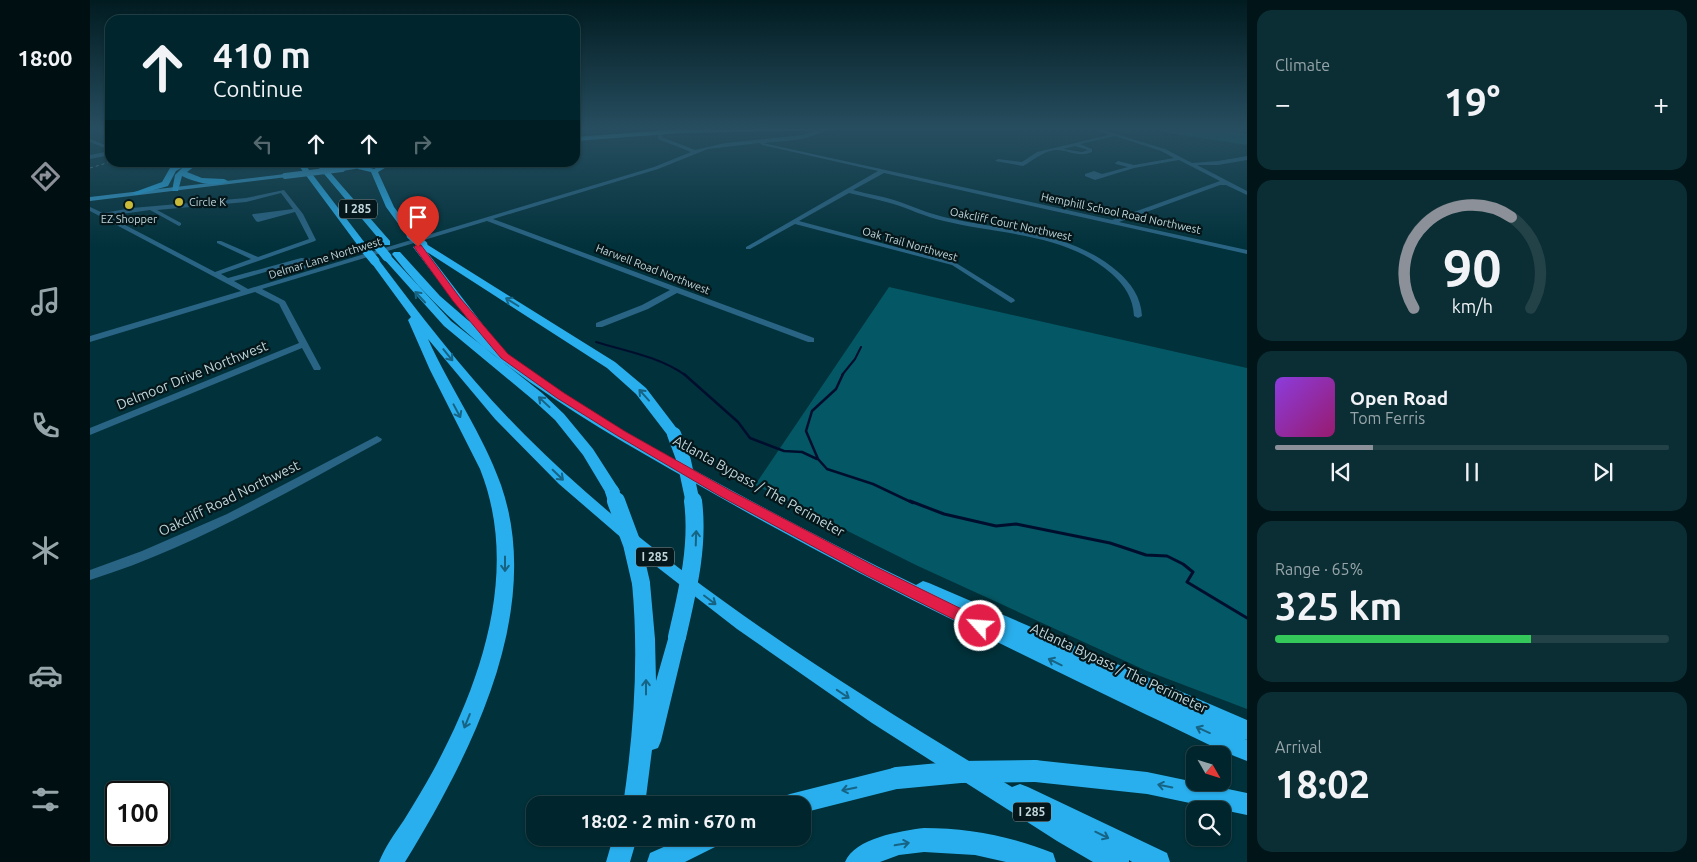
<!DOCTYPE html>
<meta charset="utf-8">
<style>
:root{--surface:#01252c;--page:#0b2d34;--text:#f1f3f6;--muted:#96a5a9;--line:#234248;--accent:#8c9099}
body{margin:0;font-family:Ubuntu,sans-serif;background:var(--page);color:var(--text);height:100vh;display:flex;flex-direction:column;font-size:19px;white-space:nowrap}
*{box-sizing:border-box;margin:0}
p{font-size:16px;color:var(--muted)}
.icon{flex:none;width:28px;height:28px;fill:none;stroke:currentColor;stroke-width:2;stroke-linecap:round;stroke-linejoin:round}
.map{position:relative;flex:1;overflow:hidden}
.panel{display:flex;flex-direction:column;gap:10px;padding:10px;background:#011418;width:450px}
.panel>*{flex:none}
.guide{position:absolute;left:15px;top:15px;width:475px;height:152px;border-radius:15px;box-shadow:0 1px 4px #0004,0 0 0 1px var(--line);background:#01252c;color:var(--text);overflow:hidden}
.needle{width:32px;rotate:129deg}
.controls{position:absolute;left:1096px;top:746px;display:grid;gap:10px}
.controls a{display:grid;place-items:center;width:45px;height:45px;border-radius:10px;background:var(--surface);box-shadow:0 1px 4px #0004,0 0 0 1px var(--line);font-size:25px}
.speed{position:absolute;left:15px;top:781px;display:flex;gap:10px;font-size:25px;font-weight:700;text-align:center}
.speed>*{display:grid;place-content:center;width:65px;height:65px;border-radius:50%;background:var(--surface);box-shadow:0 1px 4px #0004,0 0 0 1px var(--line);line-height:1}
.speed .limit{border:2px solid #111;border-radius:8px;background:#fff;color:#111}
.pin{position:absolute;display:grid;place-items:center;width:42px;height:42px;color:#fff;margin:-51px -21px;border-radius:50% 50% 50% 0;rotate:-45deg;box-shadow:0 0 5px #0007}
.pin .icon{rotate:45deg}
.me{position:absolute;width:55px;margin:-28px;rotate:296deg;stroke-linejoin:round;filter:drop-shadow(0 0 4px #0008)}
.turn{display:flex;align-items:center;gap:18px;height:105px;padding:0 25px;font-size:22px}
.turn .icon{width:65px;height:65px;stroke-width:2.5}
.turn b{display:block;font-size:35px;line-height:42px}
.lanes{display:flex;align-items:center;height:48px;padding:0 25px;background:#0003;justify-content:center;gap:25px;direction:ltr}
.lanes .off{opacity:.35}
.big{font-size:38px;font-weight:700;line-height:1.1}
.panel .tile{flex:1;display:flex;flex-direction:column;justify-content:center;gap:8px;min-width:0;padding:0 18px;border-radius:15px;background:var(--page)}
.panel .dial{align-items:center;gap:0}
.dial svg{height:130px;overflow:visible;fill:none;stroke:var(--line);stroke-width:7;stroke-linecap:round;text-anchor:middle}
.dial text{fill:var(--text);stroke:none}
.song{display:flex;align-items:center;gap:15px}
.cover{width:60px;height:60px;border-radius:8px;background:linear-gradient(135deg,hsl(270 70% 55%),hsl(320 70% 35%))}
.played{height:5px;border-radius:2px;background:linear-gradient(90deg,var(--accent) 25%,var(--line) 25%)}
.keys{display:flex;justify-content:space-around;direction:ltr}
.heat{display:flex;justify-content:space-between;align-items:center;font-size:28px;direction:ltr}
.charge{height:8px;border-radius:4px;background:linear-gradient(90deg,#34c759 65%,var(--line) 0)}
.trip{position:absolute;left:436px;top:796px;width:285px;height:50px;border-radius:15px;background:var(--surface);box-shadow:0 1px 4px #0004,0 0 0 1px var(--line);font-weight:700;line-height:50px;text-align:center}
main{display:flex;flex:1;min-height:0}
.dock{display:flex;flex-direction:column;width:90px;justify-content:space-around;align-items:center;background:#000f12;color:var(--muted)}
.dock .icon{width:35px;height:35px}
.dock .active{color:var(--accent)}
.dock b{font-size:22px;color:var(--text)}
.map>svg:first-child{display:block}
.green{fill:#045865}
.lines{fill:none;stroke-linecap:round;stroke-linejoin:round}
.stream-far3{stroke:#000e2e;stroke-width:1}
.stream-far2{stroke:#000e2e;stroke-width:2}
.stream-far1{stroke:#000e2e;stroke-width:2.5}
.stream{stroke:#000e2e;stroke-width:3}
.minor{fill:#296484;fill-rule:evenodd}
.major{fill:#329acd;fill-rule:evenodd}
.highway{fill:#29afed;fill-rule:evenodd}
.rail{stroke:#65878e;stroke-width:1;stroke-dasharray:3 3;stroke-linecap:butt}
.major-bridge{stroke:#329acd;stroke-width:6}
.highway-bridge-far3{stroke:#29afed;stroke-width:9}
.highway-bridge-far2{stroke:#29afed;stroke-width:14}
.highway-bridge-far1{stroke:#29afed;stroke-width:18}
.highway-bridge{stroke:#29afed;stroke-width:22}
.oneway{stroke:#176384}
.route{fill:#e11d48;stroke:#92132f}
.poi-dot{fill:#c9ba3a;stroke:#05171a;stroke-width:2}
.labels{text-anchor:middle;stroke-width:4.5;stroke-linejoin:round;paint-order:stroke}
.far-poi-label{font-size:11px;fill:#c1d7dc;stroke:#05171a;text-anchor:start}
.far-street-label{font-size:11px;fill:#c1d7dc;stroke:#05171a}
.shield{fill:#05171a;stroke:#899da2;stroke-width:1}
.shield-label{font-size:12px;font-weight:bold;fill:#c1d7dc}
.street-label{font-size:14px;fill:#c1d7dc;stroke:#05171a}
</style>
<main>
<nav class="dock">
<b>18:00</b>
<svg class="icon active" aria-label="directions" viewBox="0 0 24 24"><path d="M12 3l9 9-9 9-9-9zM9 14v-3h6M13 9l2 2-2 2"/></svg>
<svg class="icon" aria-label="music" viewBox="0 0 24 24"><path d="M9 18V5l10-2v13"/><circle cx="6" cy="18" r="3"/><circle cx="16" cy="16" r="3"/></svg>
<svg class="icon" aria-label="phone" viewBox="0 0 24 24"><path d="M5 4h4l2 5-3 2q2 4 5 5l2-3 5 2v4C11 20 4 13 5 4z"/></svg>
<svg class="icon" aria-label="climate" viewBox="0 0 24 24"><path d="M12 3v18M4 7l16 10M4 17L20 7"/></svg>
<svg class="icon" aria-label="car" viewBox="0 0 24 24"><path d="M5 17H2v-5l4-1 3-4h7l3 4 3 1v5h-3M9 17h6M6 11h13"/><circle cx="7" cy="17" r="2"/><circle cx="17" cy="17" r="2"/></svg>
<svg class="icon" aria-label="filters" viewBox="0 0 24 24"><path d="M4 7h16M4 17h16"/><circle cx="9" cy="7" r="2"/><circle cx="15" cy="17" r="2"/></svg>
</nav>
<div class="map">
<svg width="1157" height="862" viewBox="0 0 1157 862">
<rect width="100%" height="100%" fill="#01313a"/>
<!-- green -->
<path class="green" d="M1062,128H1145L1157,132V145L1079,133Z
M799,287L1157,368V709L1057,671L828,566L665,485Z"/>
<g class="lines">
<!-- stream-far3 -->
<path class="stream-far3" d="M1138,130L1157,133"/>
<!-- stream-far2 -->
<path class="stream-far2" d="M506,342C536,351 570,357 595,375
M752,375L765,359L771,347"/>
<!-- stream-far1 -->
<path class="stream-far1" d="M594,374L648,422L660,438L694,451L712,452L727,459
M753,374L746,389L722,411L716,431L728,459L737,469L783,484L823,503"/>
<!-- stream -->
<path class="stream" d="M820,501L854,514L906,526L926,524L1020,543L1056,555L1077,556L1093,564L1103,572L1097,582L1157,618"/>
<!-- minor -->
<path class="minor" d="M568,128H572V137L605,150L635,143L713,135L732,128H737C723,141 693,141 673,143L1022,220L1130,181L1089,160L1044,168L1005,180L995,176V174L1004,171L1012,174L1038,167L1026,164L1025,163L1028,161L1044,165L1084,158L1071,151L1025,136L990,144L1002,149V152C987,158 979,150 966,150C953,151 944,160 933,166L905,161L908,159L932,162L947,152L1019,135L1001,128H1006L1075,149L1102,163L1128,161L1157,156V160L1128,165H1107L1157,191V195L1136,185H1130L1029,222L1157,250V254L794,173L763,190C777,194 791,196 804,200C822,206 839,214 858,218C915,231 981,231 1027,271C1041,283 1051,297 1052,316L1048,318L1044,316C1043,298 1035,286 1022,274C976,233 911,235 854,221C835,217 818,208 800,203C786,199 772,196 759,193L709,221L866,263L924,299L925,301L921,303L862,265L705,224L660,249H656V247L788,171L672,145L670,143L618,149L568,169L403,219L724,338V342H718L587,293L558,309L512,327H506V323L552,305L580,290L397,221L172,289L195,301L231,368L230,370H224L212,348L0,435V428L209,343L189,304L165,292L0,342V336L151,291L0,211V207L13,213L42,208L156,198L194,190L213,214L226,240L225,241L131,274L138,278L211,258L228,259L229,263C221,269 211,270 202,267L200,265L144,281L158,289L564,167L601,152L568,139ZM985,146L998,150L992,152L973,149ZM191,193L203,209L163,214L162,215L166,221L168,222L205,212L219,239L168,257L131,241H127V243L161,259L125,272L18,216L60,210L89,226L91,225V223L67,210L156,202ZM211,262H222L215,265H208Z
M0,139L20,147V150L0,142Z
M20,151V155L0,159V155Z
M287,436L292,439L291,441C197,492 103,548 0,580V570L52,551L137,514Z"/>
<!-- major -->
<path class="major" d="M677,128H746L743,130L591,133L485,141V137L591,129Z
M287,162H309L252,171L249,169Z
M195,174L197,175V177L0,201V197Z"/>
<!-- highway -->
<path class="highway" d="M92,162H105V166L97,172L112,178L134,179L138,181C127,188 103,182 92,176L88,191H82L85,175L93,167L86,171L78,186L46,195L42,193L72,182L80,168Z
M206,162H213L278,247V251H272Z
M224,162H231L300,241V245H294Z
M266,162H273L274,166L284,169L297,162H305L288,172L304,207L325,235L324,237H318L296,207L281,172L268,169Z
M333,242L525,362L556,388L591,434L584,438L579,437L546,394L517,368L337,252L397,330L392,333C456,388 531,430 604,470C677,510 751,549 826,585L833,581L839,583L1157,720V740L1141,733L1157,740V761C1123,748 1090,730 1057,715C995,685 933,655 871,624C781,580 692,533 605,483C496,422 380,355 302,254L304,252H310L350,296L380,322L323,247Z
M297,254L300,255L361,321L452,393L474,414L503,449L530,491L527,495H517L493,455L465,420L442,399L354,326L294,259L292,257Z
M285,258L288,259C334,320 381,381 435,435C574,574 754,686 922,787L930,784L938,787L1077,853L1080,862H1042L1039,860V862H1003L967,841L782,723L647,629L549,553L469,484L405,419L338,339C360,388 393,434 411,485C455,611 380,756 315,862H289C295,847 305,833 314,820C324,804 334,787 343,771C392,681 430,569 390,469L340,370L318,320L321,317L280,261Z
M551,576L557,578L560,583L565,639L566,681L580,632L587,629L594,632L596,637L571,741L568,748L562,750L555,805H533C544,731 549,658 542,583L545,578Z
M945,760L1057,772L1157,793V815L1057,794L945,782L937,779L934,771L937,763Z
M807,767L815,770L818,778L815,786L807,789L712,813V805H689L692,797L700,794Z
M834,828C878,828 921,836 963,853L966,862H916L885,855L834,852L809,855L790,862H755C765,838 810,831 834,828Z
M523,838H547L540,862H516Z
M594,838H631L627,846L595,862H557L560,853Z"/>
<!-- rail -->
<path class="rail" d="M0,168L20,162"/>
<!-- major-bridge -->
<path class="major-bridge" d="M195,176L252,169"/>
<!-- highway-bridge-far3 -->
<path class="highway-bridge-far3" d="M321,235L333,245
M287,245L297,257
M275,249L285,261"/>
<!-- highway-bridge-far2 -->
<path class="highway-bridge-far2" d="M584,434L594,461L603,503
M522,491L526,503"/>
<!-- highway-bridge-far1 -->
<path class="highway-bridge-far1" d="M526,501L542,544L551,583
M587,637C597,593 609,547 603,501"/>
<!-- highway-bridge -->
<path class="highway-bridge" d="M807,778L870,772L945,771"/>
</g>
<!-- one-way arrows -->
<defs><path id="oneway-shaft" d="M-6 0H5M1.5-3L5.5 0L1.5 3" fill="none" stroke-width="1.6" stroke-linecap="round" stroke-linejoin="round" transform="scale(1.25)"/></defs>
<g class="oneway">
<use href="#oneway-shaft" transform="translate(330 297) rotate(-133)"/>
<use href="#oneway-shaft" transform="translate(422 302) rotate(-148)"/>
<use href="#oneway-shaft" transform="translate(358 355) rotate(51)"/>
<use href="#oneway-shaft" transform="translate(554 395) rotate(-132)"/>
<use href="#oneway-shaft" transform="translate(454 402) rotate(-137)"/>
<use href="#oneway-shaft" transform="translate(367 411) rotate(62)"/>
<use href="#oneway-shaft" transform="translate(468 475) rotate(44)"/>
<use href="#oneway-shaft" transform="translate(606 538) rotate(-88)"/>
<use href="#oneway-shaft" transform="translate(415 564) rotate(90)"/>
<use href="#oneway-shaft" transform="translate(620 600) rotate(37)"/>
<use href="#oneway-shaft" transform="translate(965 662) rotate(-154)"/>
<use href="#oneway-shaft" transform="translate(556 687) rotate(-90)"/>
<use href="#oneway-shaft" transform="translate(753 694) rotate(34)"/>
<use href="#oneway-shaft" transform="translate(377 721) rotate(112)"/>
<use href="#oneway-shaft" transform="translate(1113 730) rotate(-156)"/>
<use href="#oneway-shaft" transform="translate(1075 786) rotate(-169)"/>
<use href="#oneway-shaft" transform="translate(759 789) rotate(168)"/>
<use href="#oneway-shaft" transform="translate(1012 835) rotate(26)"/>
<use href="#oneway-shaft" transform="translate(812 844) rotate(-10)"/>
</g>
<!-- sky -->
<linearGradient id="sky" x2="0" y2="1"><stop stop-color="#011b20"/><stop offset="0.52" stop-color="#274e60"/><stop offset="1" stop-color="#274e60" stop-opacity="0"/></linearGradient>
<rect width="1157" height="248" fill="url(#sky)"/>
<!-- route -->
<path class="route" d="M326,245H331L370,298L418,354L474,393L536,432L639,490L786,567L896,621L898,626L896,630L890,632L885,630L776,575L630,496L528,436L467,398L411,358L363,301L324,247Z"/>
<!-- markers -->
<g class="poi-dot">
<circle cx="89" cy="202" r="5"/>
<circle cx="39" cy="205" r="5"/>
</g>
<g class="labels">
<!-- far-poi labels -->
<g class="far-poi-label">
<text x="99" y="206">Circle K</text>
<text x="39" y="223" text-anchor="middle">EZ Shopper</text>
</g>
<!-- far-street labels -->
<g class="far-street-label">
<text transform="translate(1031 213) rotate(12)" y="4">Hemphill School Road Northwest</text>
<text transform="translate(921 224) rotate(12)" y="4">Oakcliff Court Northwest</text>
<text transform="translate(820 244) rotate(16)" y="4">Oak Trail Northwest</text>
<text transform="translate(235 258) rotate(-17)" y="4">Delmar Lane Northwest</text>
<text transform="translate(563 269) rotate(21)" y="4">Harwell Road Northwest</text>
</g>
<!-- shield labels -->
<g class="shield">
<rect x="249" y="199.5" width="38" height="19" rx="4"/>
<rect x="546" y="547.5" width="38" height="19" rx="4"/>
<rect x="923" y="802.5" width="38" height="19" rx="4"/>
</g>
<g class="shield-label">
<text x="268" y="213">I 285</text>
<text x="565" y="561">I 285</text>
<text x="942" y="816">I 285</text>
</g>
<!-- street labels -->
<g class="street-label">
<text transform="translate(102 375) rotate(-22)" y="5">Delmoor Drive Northwest</text>
<text transform="translate(669 486) rotate(29)" y="5">Atlanta Bypass / The Perimeter</text>
<text transform="translate(139 498) rotate(-26)" y="5">Oakcliff Road Northwest</text>
<text transform="translate(1029 668) rotate(25)" y="5">Atlanta Bypass / The Perimeter</text>
</g>
</g>
</svg>
<div class="controls">
<a><svg class="needle" viewBox="-14 -14 28 28"><path d="M0-13l5 13h-10z" fill="#e53935"/><path d="M0 13l5-13h-10z" fill="#96a5a9"/></svg></a>
<a><svg class="icon" aria-label="search" viewBox="0 0 24 24"><circle cx="10" cy="10" r="6"/><path d="M15 15l6 6"/></svg></a>
</div>
<div class="speed"><div class="limit">100</div></div>
<div class="pin" style="left:328px;top:247px;background:#d93025"><svg class="icon" aria-label="arrive" viewBox="0 0 24 24"><path d="M6 21V4h12l-3 4 3 4H6"/></svg></div>
<svg class="me" style="left:890px;top:626px" viewBox="-20 -20 40 40"><circle r="17" fill="#e11d48" stroke="#fff" stroke-width="3"/><path d="M0-11L8 9 0 5-8 9z" fill="#fff"/></svg>
<div class="trip">18:02 · 2 min · 670 m</div>
<div class="guide">
<div class="turn"><svg class="icon" aria-label="ahead" viewBox="0 0 24 24"><path d="M12 20V5M6 11l6-6 6 6"/></svg><div><b>410 m</b>Continue</div></div>
<div class="lanes"><svg class="icon off" aria-label="left" viewBox="0 0 24 24"><path d="M17 20v-9H6M10 6l-5 5 5 5"/></svg><svg class="icon" aria-label="ahead" viewBox="0 0 24 24"><path d="M12 20V5M6 11l6-6 6 6"/></svg><svg class="icon" aria-label="ahead" viewBox="0 0 24 24"><path d="M12 20V5M6 11l6-6 6 6"/></svg><svg class="icon off" aria-label="right" viewBox="0 0 24 24"><path d="M7 20v-9h11M14 6l5 5-5 5"/></svg></div>
</div>
</div>
<section class="panel">
<div class="tile"><p>Climate</p>
<div class="heat"><a>−</a><b class="big">19°</b><a>+</a></div>
</div>
<div class="tile dial"><svg viewBox="0 0 100 80">
<path d="M14 69A42 42 0 1 1 86 69"/>
<path d="M14 69A42 42 0 0 1 74 13" stroke="#8c9099"/>
<text x="50" y="56" font-size="32" font-weight="700">90</text>
<text x="50" y="72" font-size="11">km/h</text>
</svg></div>
<div class="tile">
<div class="song"><i class="cover"></i><div><b>Open Road</b><p>Tom Ferris</p></div></div>
<div class="played"></div>
<div class="keys"><svg class="icon" aria-label="previous" viewBox="0 0 24 24"><path d="M18 5L8 12l10 7zM5 5v14"/></svg><svg class="icon" aria-label="pause" viewBox="0 0 24 24"><path d="M8 5v14M16 5v14"/></svg><svg class="icon" aria-label="next" viewBox="0 0 24 24"><path d="M6 5l10 7-10 7zM19 5v14"/></svg></div>
</div>
<div class="tile"><p>Range · 65%</p><b class="big">325 km</b><div class="charge"></div></div>
<div class="tile"><p>Arrival</p><b class="big">18:02</b></div>
</section>
</main>
